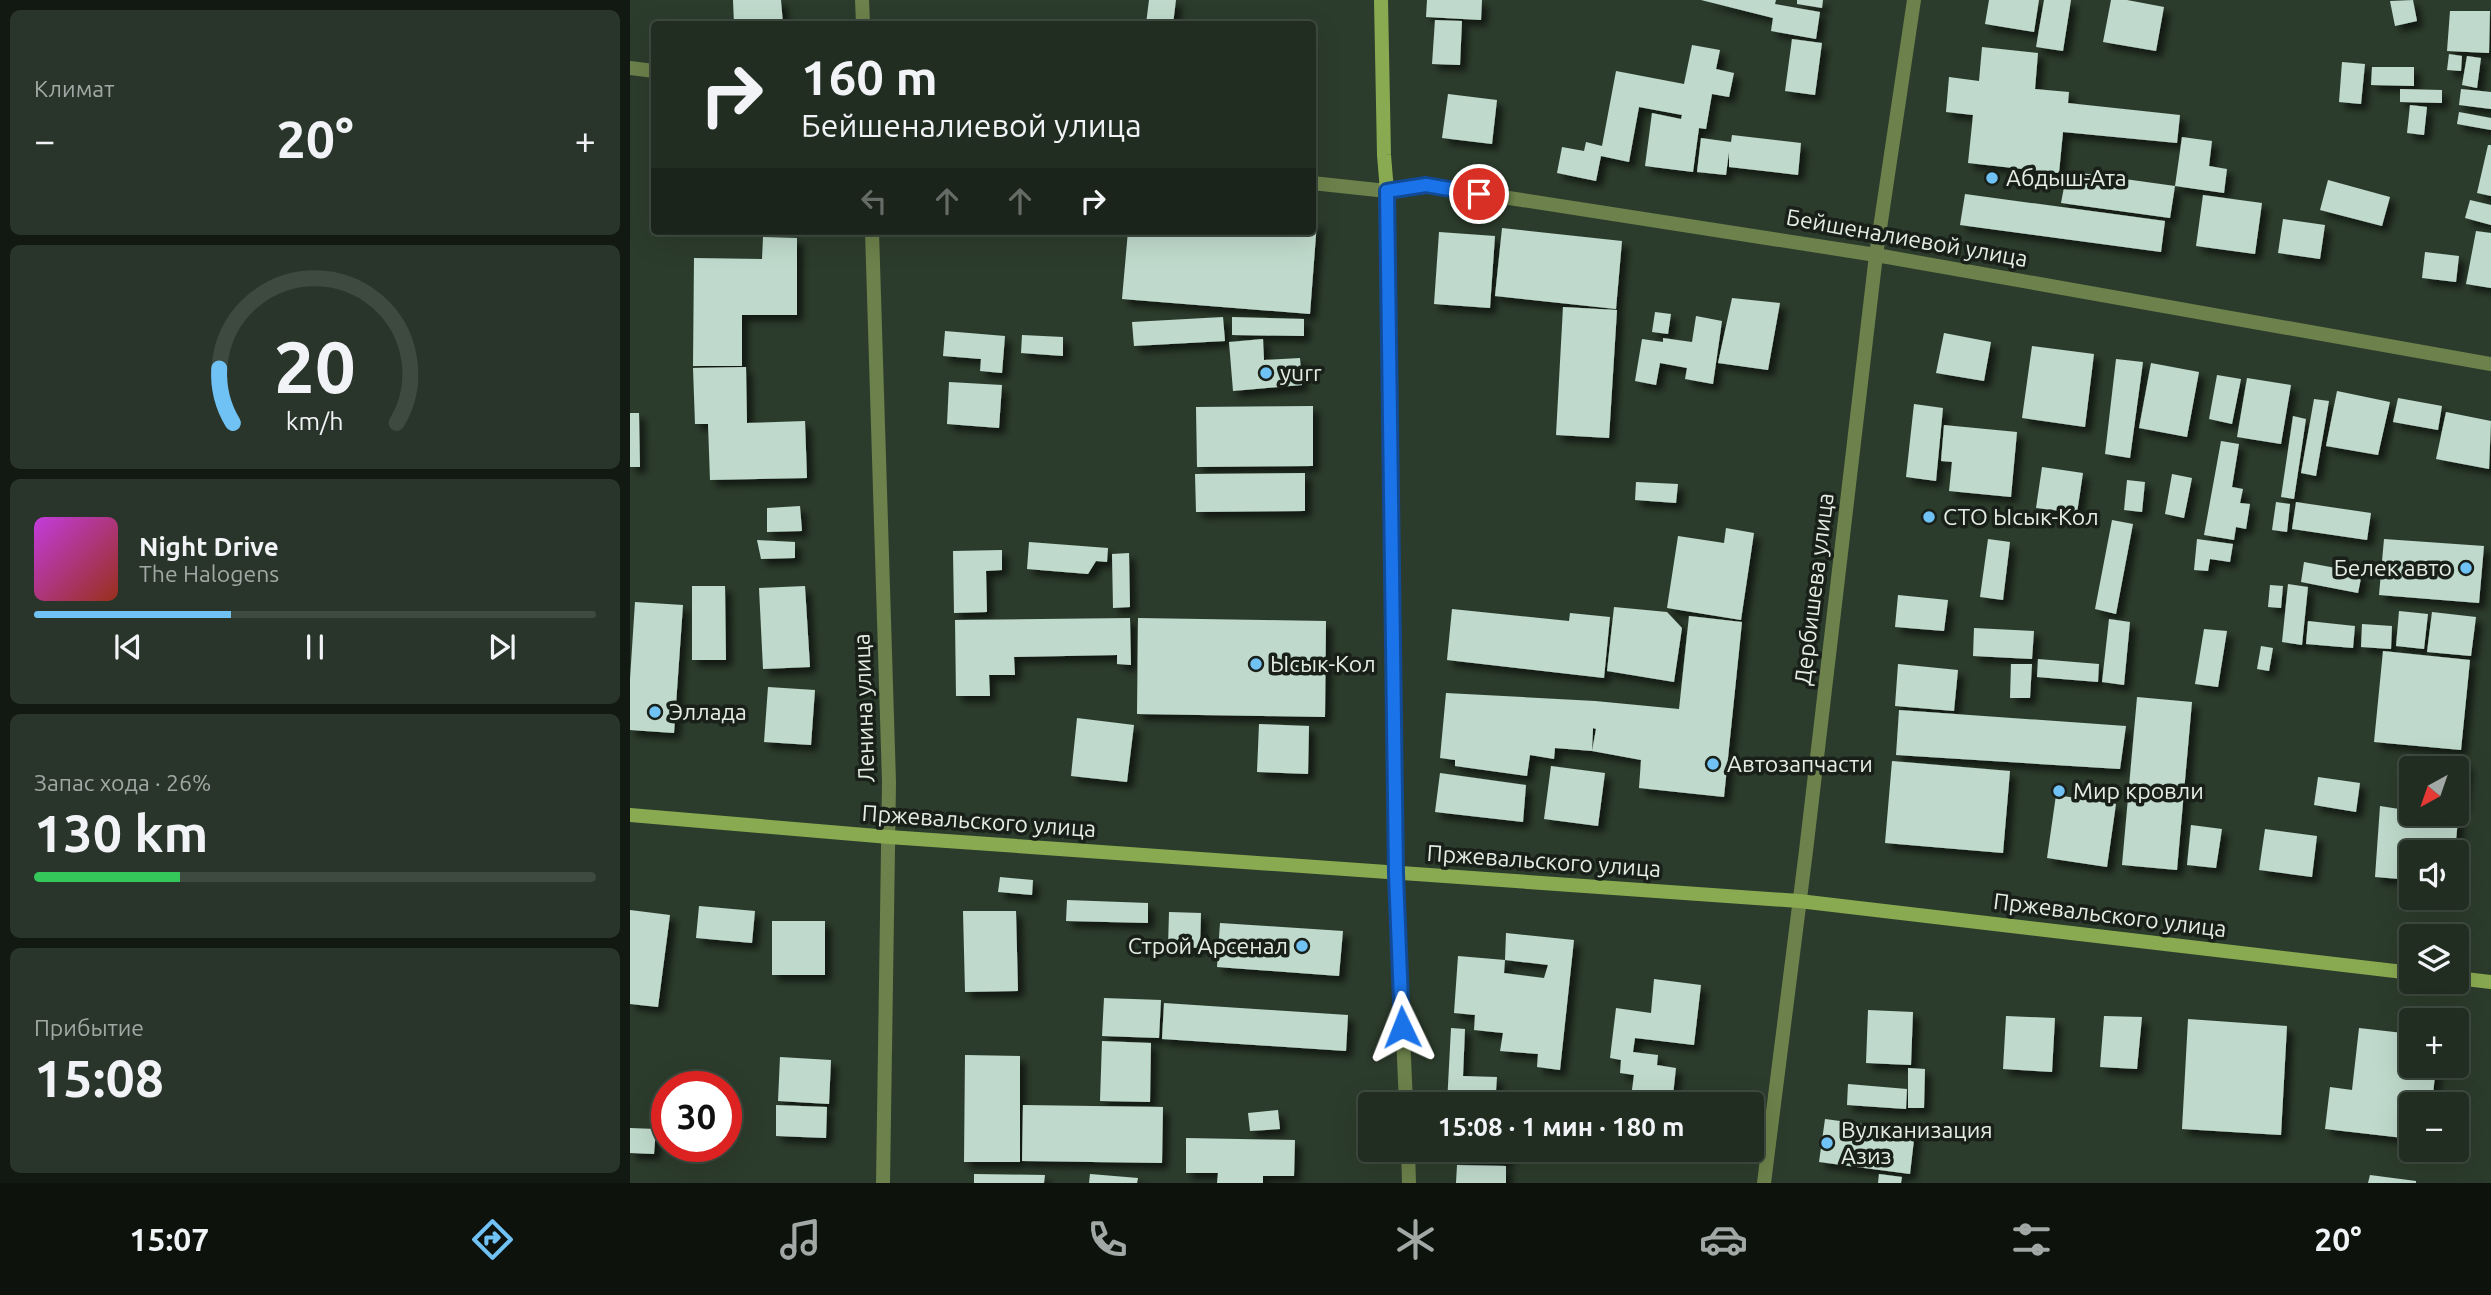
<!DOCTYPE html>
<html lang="ru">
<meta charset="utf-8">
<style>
:root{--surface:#212d21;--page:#29352a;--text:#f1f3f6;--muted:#a2a8a5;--line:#3e493f;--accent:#70c2f4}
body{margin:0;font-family:Ubuntu,sans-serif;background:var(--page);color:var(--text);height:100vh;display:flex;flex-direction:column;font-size:26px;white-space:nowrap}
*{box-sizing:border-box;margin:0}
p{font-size:23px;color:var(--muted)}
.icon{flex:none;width:38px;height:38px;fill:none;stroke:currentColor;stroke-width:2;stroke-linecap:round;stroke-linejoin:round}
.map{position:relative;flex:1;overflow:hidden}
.details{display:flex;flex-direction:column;gap:10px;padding:10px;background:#121912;width:630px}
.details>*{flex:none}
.top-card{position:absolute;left:21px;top:21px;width:665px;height:214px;border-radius:7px;box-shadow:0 7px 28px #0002,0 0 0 2px var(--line);background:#212d21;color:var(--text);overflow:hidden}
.needle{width:46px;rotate:220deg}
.buttons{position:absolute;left:1769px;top:756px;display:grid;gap:14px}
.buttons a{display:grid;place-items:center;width:70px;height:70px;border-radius:7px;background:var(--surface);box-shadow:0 7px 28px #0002,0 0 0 2px var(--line);font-size:35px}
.speed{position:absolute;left:21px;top:1071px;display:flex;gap:14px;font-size:35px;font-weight:700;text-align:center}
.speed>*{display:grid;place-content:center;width:91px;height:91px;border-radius:50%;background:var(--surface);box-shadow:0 7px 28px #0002,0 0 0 2px var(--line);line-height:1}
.speed .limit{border:10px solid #d22;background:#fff;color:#111}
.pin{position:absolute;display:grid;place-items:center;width:60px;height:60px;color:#fff;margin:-30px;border:4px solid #fff;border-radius:50%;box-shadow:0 2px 7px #0007}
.me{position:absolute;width:77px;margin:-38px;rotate:358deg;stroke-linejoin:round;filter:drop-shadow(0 0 5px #0008)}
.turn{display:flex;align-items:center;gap:24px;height:147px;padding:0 35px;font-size:32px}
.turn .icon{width:91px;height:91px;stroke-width:2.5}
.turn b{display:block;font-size:49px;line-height:60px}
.lanes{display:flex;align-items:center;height:66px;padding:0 35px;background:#0003;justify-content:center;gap:35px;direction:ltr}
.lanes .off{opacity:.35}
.big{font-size:52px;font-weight:700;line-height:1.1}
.details .tile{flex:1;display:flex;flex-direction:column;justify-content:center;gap:10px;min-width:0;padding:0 24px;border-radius:10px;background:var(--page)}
.details .dial{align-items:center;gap:0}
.dial svg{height:182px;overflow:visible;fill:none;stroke:var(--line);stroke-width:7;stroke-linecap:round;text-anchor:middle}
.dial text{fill:var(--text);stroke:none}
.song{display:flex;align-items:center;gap:21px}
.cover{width:84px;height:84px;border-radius:10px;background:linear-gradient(135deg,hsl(290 70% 55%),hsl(10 70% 35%))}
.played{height:7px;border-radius:4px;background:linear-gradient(90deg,var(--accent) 35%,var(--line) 35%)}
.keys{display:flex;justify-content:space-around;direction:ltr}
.heat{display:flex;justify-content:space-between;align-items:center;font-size:38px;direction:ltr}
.charge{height:10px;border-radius:5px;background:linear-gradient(90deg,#34c759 26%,var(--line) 0)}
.trip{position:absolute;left:728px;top:1092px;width:406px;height:70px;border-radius:7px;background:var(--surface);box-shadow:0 7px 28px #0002,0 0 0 2px var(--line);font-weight:700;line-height:70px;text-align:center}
.dock{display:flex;height:112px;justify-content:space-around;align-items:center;background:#0d120d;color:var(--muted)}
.dock .icon{width:49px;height:49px}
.dock .current{color:var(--accent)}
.dock b{font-size:32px;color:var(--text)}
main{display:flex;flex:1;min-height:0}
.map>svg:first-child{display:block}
.building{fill:#bfdacc;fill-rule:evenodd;filter:url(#shadow)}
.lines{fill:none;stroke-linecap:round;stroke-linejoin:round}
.minor{stroke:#6c814b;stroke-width:14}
.secondary{stroke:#8aaa51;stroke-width:14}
.route-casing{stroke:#114b97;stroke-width:18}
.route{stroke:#1a73e8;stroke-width:12}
.poi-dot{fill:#70c2f4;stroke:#192019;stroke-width:2.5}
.labels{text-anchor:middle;stroke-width:7;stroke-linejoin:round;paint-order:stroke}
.poi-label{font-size:23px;fill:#e3ede3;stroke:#192019;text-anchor:start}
.street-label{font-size:23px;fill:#e3ede3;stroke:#192019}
</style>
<main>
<section class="details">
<div class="tile"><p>Климат</p>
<div class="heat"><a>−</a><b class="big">20°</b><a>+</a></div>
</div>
<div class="tile dial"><svg viewBox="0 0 100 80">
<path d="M14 69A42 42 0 1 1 86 69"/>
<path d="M14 69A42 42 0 0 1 8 45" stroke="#70c2f4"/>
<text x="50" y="56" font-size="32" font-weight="700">20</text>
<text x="50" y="72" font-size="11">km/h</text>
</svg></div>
<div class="tile">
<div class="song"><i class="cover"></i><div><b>Night Drive</b><p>The Halogens</p></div></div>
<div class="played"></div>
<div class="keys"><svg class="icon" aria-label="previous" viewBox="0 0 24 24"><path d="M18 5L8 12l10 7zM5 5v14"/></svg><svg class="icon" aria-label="pause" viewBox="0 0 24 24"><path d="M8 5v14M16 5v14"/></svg><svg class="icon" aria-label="next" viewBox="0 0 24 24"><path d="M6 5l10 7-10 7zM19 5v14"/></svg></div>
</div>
<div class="tile"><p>Запас хода · 26%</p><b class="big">130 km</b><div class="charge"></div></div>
<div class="tile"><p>Прибытие</p><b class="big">15:08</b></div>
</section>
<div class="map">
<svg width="1861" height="1183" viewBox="0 0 1861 1183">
<defs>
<filter id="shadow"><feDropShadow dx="6" dy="6" stdDeviation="3.5" flood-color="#0009"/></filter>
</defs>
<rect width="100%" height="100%" fill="#2c3c2c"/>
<!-- building -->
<path class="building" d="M103,0H151L153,24H104Z
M519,0H546L543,24H516Z
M797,0H852L851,20L796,17Z
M1071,0H1146L1145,4L1190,12L1186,39L1141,31L1143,18Z
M1167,0H1193L1192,8L1167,4Z
M1359,0H1409L1404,32L1355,24Z
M1414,0H1441L1433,51L1406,47Z
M1481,0H1497L1534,7L1526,51L1473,42Z
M1783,0L1787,21L1765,26L1760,1Z
M1820,11H1860L1859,53L1817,51Z
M805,20L832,21L830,65L802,64Z
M1162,39L1192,43L1185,95L1155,91Z
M1062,45L1090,50L1086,69L1104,73L1099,97L1082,94L1076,129L1069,128L1063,172L1015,166L1022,113L1051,119L1052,115L1009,107L999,162L971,156L966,181L927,173L932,147L954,151L956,142L972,146L986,71L1054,84Z
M1352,47L1408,53L1405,89L1439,92L1438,103L1550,115L1547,143L1433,132L1429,173L1338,163L1343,115L1316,112L1319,77L1349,81Z
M1819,54L1832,56L1831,71L1817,70Z
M1837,56L1851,58L1847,88L1832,85Z
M1712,62L1735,64L1731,104L1709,102Z
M1742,67H1784V86L1741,85Z
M1770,89L1812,90V103L1770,102Z
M1831,89L1861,92V109L1829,105Z
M818,94L867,100L862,144L812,138Z
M1780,105L1797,107L1794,135L1777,133Z
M1829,112L1861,118V130L1827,124Z
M1102,135L1171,143L1168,175L1099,167V152L1096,175L1067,172L1071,138L1101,142Z
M1552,137L1582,141L1579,166L1597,169L1594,193L1545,186Z
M1858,145H1861V196L1847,193Z
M1437,171L1545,186L1540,218L1431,203Z
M1698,180L1760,197L1752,226L1690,210Z
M1335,194L1535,221L1531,252L1330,225Z
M1573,195L1632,203L1625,254L1566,246Z
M1840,200L1861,205V225L1835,218Z
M1653,219L1695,225L1690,259L1648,253Z
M682,221L687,222L680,314L492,299L498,231H682Z
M872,228L992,241L986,309L865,296Z
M1846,231L1861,233V288L1836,284Z
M809,232L865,236L860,308L804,304Z
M133,237L167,238V315H112V366H63L64,258L132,259Z
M1795,252L1829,256L1826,282L1792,278Z
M1102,298L1150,303L1138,370L1088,363Z
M933,307L987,310L979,438L926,435Z
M1025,312L1041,314L1038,334L1022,332Z
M1066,316L1092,321L1083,384L1055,379L1057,368L1030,363L1026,385L1005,381L1012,339L1033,342V338L1062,342Z
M593,317L595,341L504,346L502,322Z
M602,317L674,319V336L602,335Z
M315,331L375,336L372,373L350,371L351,359L313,356Z
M1314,333L1361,342L1354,381L1306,373Z
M392,335L433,337V356L391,353Z
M633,339L634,360L670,358L672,385L603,391L599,342Z
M1402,346L1464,354L1455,427L1392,418Z
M1486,359L1513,362L1500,458L1475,454Z
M1521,363L1569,372L1557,437L1509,428Z
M116,367L117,423L175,421L177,478L80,480L78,424H65L63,368Z
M1587,375L1611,379L1602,424L1579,419Z
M1617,378L1661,385L1651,444L1607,437Z
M319,382L372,385L369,428L317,424Z
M1707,391L1760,402L1748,455L1696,446Z
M1768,398L1812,406L1808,430L1763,422Z
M1684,399L1699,401L1686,476L1671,473Z
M1284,404L1313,408L1306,481L1276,477Z
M683,406V466L567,467L566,407Z
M1816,412L1861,421L1859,469L1806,459Z
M0,413H9L10,467H0Z
M1663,416L1676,419L1664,499L1651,497Z
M1314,425L1387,432L1381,497L1319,491L1322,462L1311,461Z
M1591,441L1609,444L1602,487L1613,489L1610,503L1620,504L1616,529L1606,527L1604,540L1574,535Z
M1412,467L1453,473L1447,513L1406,508Z
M675,473V511L566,512L565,474Z
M1542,474L1562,478L1554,518L1535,514Z
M1497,480L1515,482L1512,512L1494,510Z
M1006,482L1048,484L1046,503L1005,500Z
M1646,502L1660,504L1657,532L1642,530Z
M1666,502L1741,513L1737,540L1662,529Z
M170,506L172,531L137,532V508Z
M1482,520L1503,524L1486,614L1465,609Z
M1096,528L1124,533L1111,620L1037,608L1048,536L1094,543Z
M1358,539L1380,542L1373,600L1350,597Z
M1567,539L1603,544L1600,562L1580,559L1578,571L1564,570Z
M1754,539L1854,546L1849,603L1749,595Z
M127,540L165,542V558L131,559Z
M399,542L478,548L477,562L466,561L458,574L397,569Z
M372,550V570L356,571L357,612L324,613L323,551Z
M499,553L500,607L483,608L482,554Z
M1674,562L1732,573L1728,593L1671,582Z
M1658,584L1678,587L1672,645L1652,642Z
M1640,585L1653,586L1651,608L1638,607Z
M62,586H95L96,660H62Z
M175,586L180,667L133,669L129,588Z
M1268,595L1318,600L1314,631L1265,627Z
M5,602L53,605L44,733L0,730V679Z
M984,607L1037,612L1052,628L1044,682L977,671Z
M822,609L939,621L940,613L980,617L974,678L817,660Z
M1769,611L1798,614L1794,649L1766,646Z
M1802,612L1846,617L1841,656L1797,652Z
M1059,616L1112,622L1094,797L1009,788L1011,760L962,751L966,729L963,728L962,751L925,748L924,759L900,755L897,776L825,766V760L810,758L816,693L965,701L1049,709Z
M500,618L501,665L487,664V655L384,657L385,675H359L360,696H326L325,620Z
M508,618L696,621L695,717L507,714Z
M1479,619L1500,622L1494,685L1472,682Z
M1678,621L1725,626L1723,648L1676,644Z
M1732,624L1762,626L1761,649L1731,647Z
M1344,628L1404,631L1402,659L1343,656Z
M1574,629L1597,631L1588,687L1565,684Z
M1631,646L1643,648L1639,671L1627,669Z
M1753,651L1840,660L1831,750L1744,742Z
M1408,659L1469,664L1468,682L1407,677Z
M1268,664L1328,670L1324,711L1265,706Z
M1381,664H1402L1400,698H1380Z
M138,687L185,690L181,745L134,742Z
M1507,697L1562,702L1547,870L1492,865Z
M1269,710L1496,726L1490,769L1266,755Z
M447,718L504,725L497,782L441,776Z
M629,724L679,726L678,774L627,772Z
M1778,755L1837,763L1832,809H1827V768H1782V803L1772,802Z
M1262,761L1380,771L1373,853L1255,843Z
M921,766L975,773L968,826L914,819Z
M810,773L896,785L893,822L805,812Z
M1688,777L1730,783L1726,812L1684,805Z
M1426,795L1486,804L1477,867L1417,858Z
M1750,806L1782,811V814L1828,819L1825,852H1782V880L1745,877Z
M1561,825L1592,829L1586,868L1557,865Z
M1635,829L1687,836L1682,877L1629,870Z
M370,877L403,880L402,895L368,892Z
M437,900L518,903V923L436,921Z
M69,906L125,911L122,943L66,938Z
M0,910L40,915L28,1007L0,1004Z
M333,911H386L388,991L335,992Z
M539,912L571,913L570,948L538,947Z
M142,921H195V975H142Z
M590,923L713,931L709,976L587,967Z
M876,933L944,940L930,1070L907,1067L908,1054L870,1051L873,1033L844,1030L845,1015L824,1013L828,956L875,960ZM875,960L918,965L914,978L874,973Z
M1024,979L1071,985L1064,1045L1005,1038L1003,1052L1028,1055L1027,1065L1046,1068L1042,1104H1000L1004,1075L990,1073L991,1060L980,1058L986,1008L1021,1013Z
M474,998L531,1000L529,1038L472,1036Z
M534,1003L718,1015L716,1051L532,1039Z
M1238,1010L1283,1012L1281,1065L1236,1063Z
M1376,1016L1425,1018L1422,1072L1373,1069Z
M1474,1016L1512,1017L1507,1069L1470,1067Z
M1558,1019L1657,1026L1651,1135L1552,1129Z
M821,1028L835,1029L833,1076L867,1077L865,1104H817Z
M1729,1028L1782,1034V1066H1806L1802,1104H1782V1139L1695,1129L1700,1087L1722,1090Z
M472,1041L521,1043L520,1102L470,1101Z
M335,1055L390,1056V1162H334Z
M150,1057L201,1060L199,1104L148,1101Z
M1278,1068L1295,1069L1294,1108H1278Z
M1218,1084L1277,1089L1276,1109L1217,1105Z
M146,1105L197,1107L196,1138L146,1136Z
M393,1105L533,1107L532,1163L392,1161Z
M648,1110L650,1129L620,1131L618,1113Z
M1195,1119L1285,1131L1280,1174L1189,1162Z
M0,1128L26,1129L24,1154L0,1153Z
M556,1138L665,1140L664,1176H633V1183H587L588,1173H556Z
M828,1150H877V1163L828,1160Z
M827,1165L876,1166V1183H826Z
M344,1174L415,1175L414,1183H344Z
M460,1174L508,1178L507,1183H459Z
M1249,1174L1272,1177L1271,1183H1248Z
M1740,1175L1786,1181V1183H1738Z"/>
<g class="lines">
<!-- minor -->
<path class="minor" d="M232,0L233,24
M0,68L24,71
M682,183L757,191L796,185L1246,255L1861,364
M242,231L259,782L253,1183
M766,874L776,1104
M778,1150L779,1183
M1134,1183L1176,851L1246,255L1284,0"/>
<!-- secondary -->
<path class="secondary" d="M751,0L754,155L757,191L766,874
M0,815L259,837L1169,901L1782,973
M1827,978L1861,982"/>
</g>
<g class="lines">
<!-- route casing -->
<g class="route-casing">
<path id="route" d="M772,1027L766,874L757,191L796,185L849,194"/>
</g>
<!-- route -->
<use href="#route" class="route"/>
</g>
<!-- markers -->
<g class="poi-dot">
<circle cx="1362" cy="178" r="7"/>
<circle cx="636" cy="373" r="7"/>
<circle cx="1299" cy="517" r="7"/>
<circle cx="1836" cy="568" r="7"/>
<circle cx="626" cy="664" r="7"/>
<circle cx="25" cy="712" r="7"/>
<circle cx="1083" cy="764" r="7"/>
<circle cx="1429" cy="791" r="7"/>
<circle cx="672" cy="946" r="7"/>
<circle cx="1197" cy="1143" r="7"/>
</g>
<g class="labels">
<!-- poi labels -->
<g class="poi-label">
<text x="1376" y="186">Абдыш-Ата</text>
<text x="650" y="381">yurr</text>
<text x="1313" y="525">СТО Ысык-Кол</text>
<text x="1822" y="576" text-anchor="end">Белек авто</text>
<text x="640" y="672">Ысык-Кол</text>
<text x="39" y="720">Эллада</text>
<text x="1097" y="772">Автозапчасти</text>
<text x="1443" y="799">Мир кровли</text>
<text x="658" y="954" text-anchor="end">Строй Арсенал</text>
<text x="1211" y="1138">Вулканизация<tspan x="1211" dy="26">Азиз</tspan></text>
</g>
<!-- street labels -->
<g class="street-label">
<text transform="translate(1277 238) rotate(10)" y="8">Бейшеналиевой улица</text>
<text transform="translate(1184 589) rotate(-83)" y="8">Дербишева улица</text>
<text transform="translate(234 708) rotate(-92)" y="8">Ленина улица</text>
<text transform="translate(349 821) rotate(4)" y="8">Пржевальского улица</text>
<text transform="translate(914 861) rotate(4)" y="8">Пржевальского улица</text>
<text transform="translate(1480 915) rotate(7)" y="8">Пржевальского улица</text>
</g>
</g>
</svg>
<div class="buttons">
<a><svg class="needle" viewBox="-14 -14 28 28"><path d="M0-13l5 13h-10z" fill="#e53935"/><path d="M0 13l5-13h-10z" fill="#a2a8a5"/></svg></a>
<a><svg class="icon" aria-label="sound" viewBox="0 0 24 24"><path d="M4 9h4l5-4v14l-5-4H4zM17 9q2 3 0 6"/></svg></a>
<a><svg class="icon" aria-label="layers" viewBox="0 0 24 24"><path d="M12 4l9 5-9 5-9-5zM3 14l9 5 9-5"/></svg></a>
<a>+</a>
<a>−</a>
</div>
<div class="speed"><div class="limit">30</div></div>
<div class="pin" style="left:849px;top:194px;background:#d93025"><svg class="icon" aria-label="arrive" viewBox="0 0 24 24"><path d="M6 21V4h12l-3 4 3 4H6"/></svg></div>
<svg class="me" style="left:772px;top:1027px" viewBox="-20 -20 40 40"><path d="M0-17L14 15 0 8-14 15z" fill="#1a73e8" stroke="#fff" stroke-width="4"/></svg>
<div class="trip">15:08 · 1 мин · 180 m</div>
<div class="top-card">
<div class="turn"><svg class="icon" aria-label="right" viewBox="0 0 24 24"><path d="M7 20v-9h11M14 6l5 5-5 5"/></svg><div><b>160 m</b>Бейшеналиевой улица</div></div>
<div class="lanes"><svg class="icon off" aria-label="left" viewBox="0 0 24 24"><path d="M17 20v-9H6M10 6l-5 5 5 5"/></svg><svg class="icon off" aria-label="ahead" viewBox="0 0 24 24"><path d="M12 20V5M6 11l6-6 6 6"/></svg><svg class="icon off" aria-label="ahead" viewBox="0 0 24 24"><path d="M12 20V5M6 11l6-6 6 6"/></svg><svg class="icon" aria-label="right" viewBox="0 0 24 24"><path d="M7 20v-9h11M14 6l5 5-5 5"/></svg></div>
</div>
</div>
</main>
<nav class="dock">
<b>15:07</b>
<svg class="icon current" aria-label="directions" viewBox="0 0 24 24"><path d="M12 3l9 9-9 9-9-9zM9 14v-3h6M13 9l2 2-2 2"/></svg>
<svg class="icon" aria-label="music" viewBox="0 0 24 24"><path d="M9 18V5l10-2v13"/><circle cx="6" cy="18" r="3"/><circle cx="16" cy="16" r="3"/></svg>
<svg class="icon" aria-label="phone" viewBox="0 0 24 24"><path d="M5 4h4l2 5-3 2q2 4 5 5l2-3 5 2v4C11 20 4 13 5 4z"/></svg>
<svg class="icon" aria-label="climate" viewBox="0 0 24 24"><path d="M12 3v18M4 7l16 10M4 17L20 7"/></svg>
<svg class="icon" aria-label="car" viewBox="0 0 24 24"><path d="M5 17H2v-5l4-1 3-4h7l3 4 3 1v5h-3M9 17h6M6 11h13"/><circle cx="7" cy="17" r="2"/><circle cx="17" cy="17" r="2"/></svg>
<svg class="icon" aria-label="filters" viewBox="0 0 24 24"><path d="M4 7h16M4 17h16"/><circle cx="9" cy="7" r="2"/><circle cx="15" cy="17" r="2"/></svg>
<b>20°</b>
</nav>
